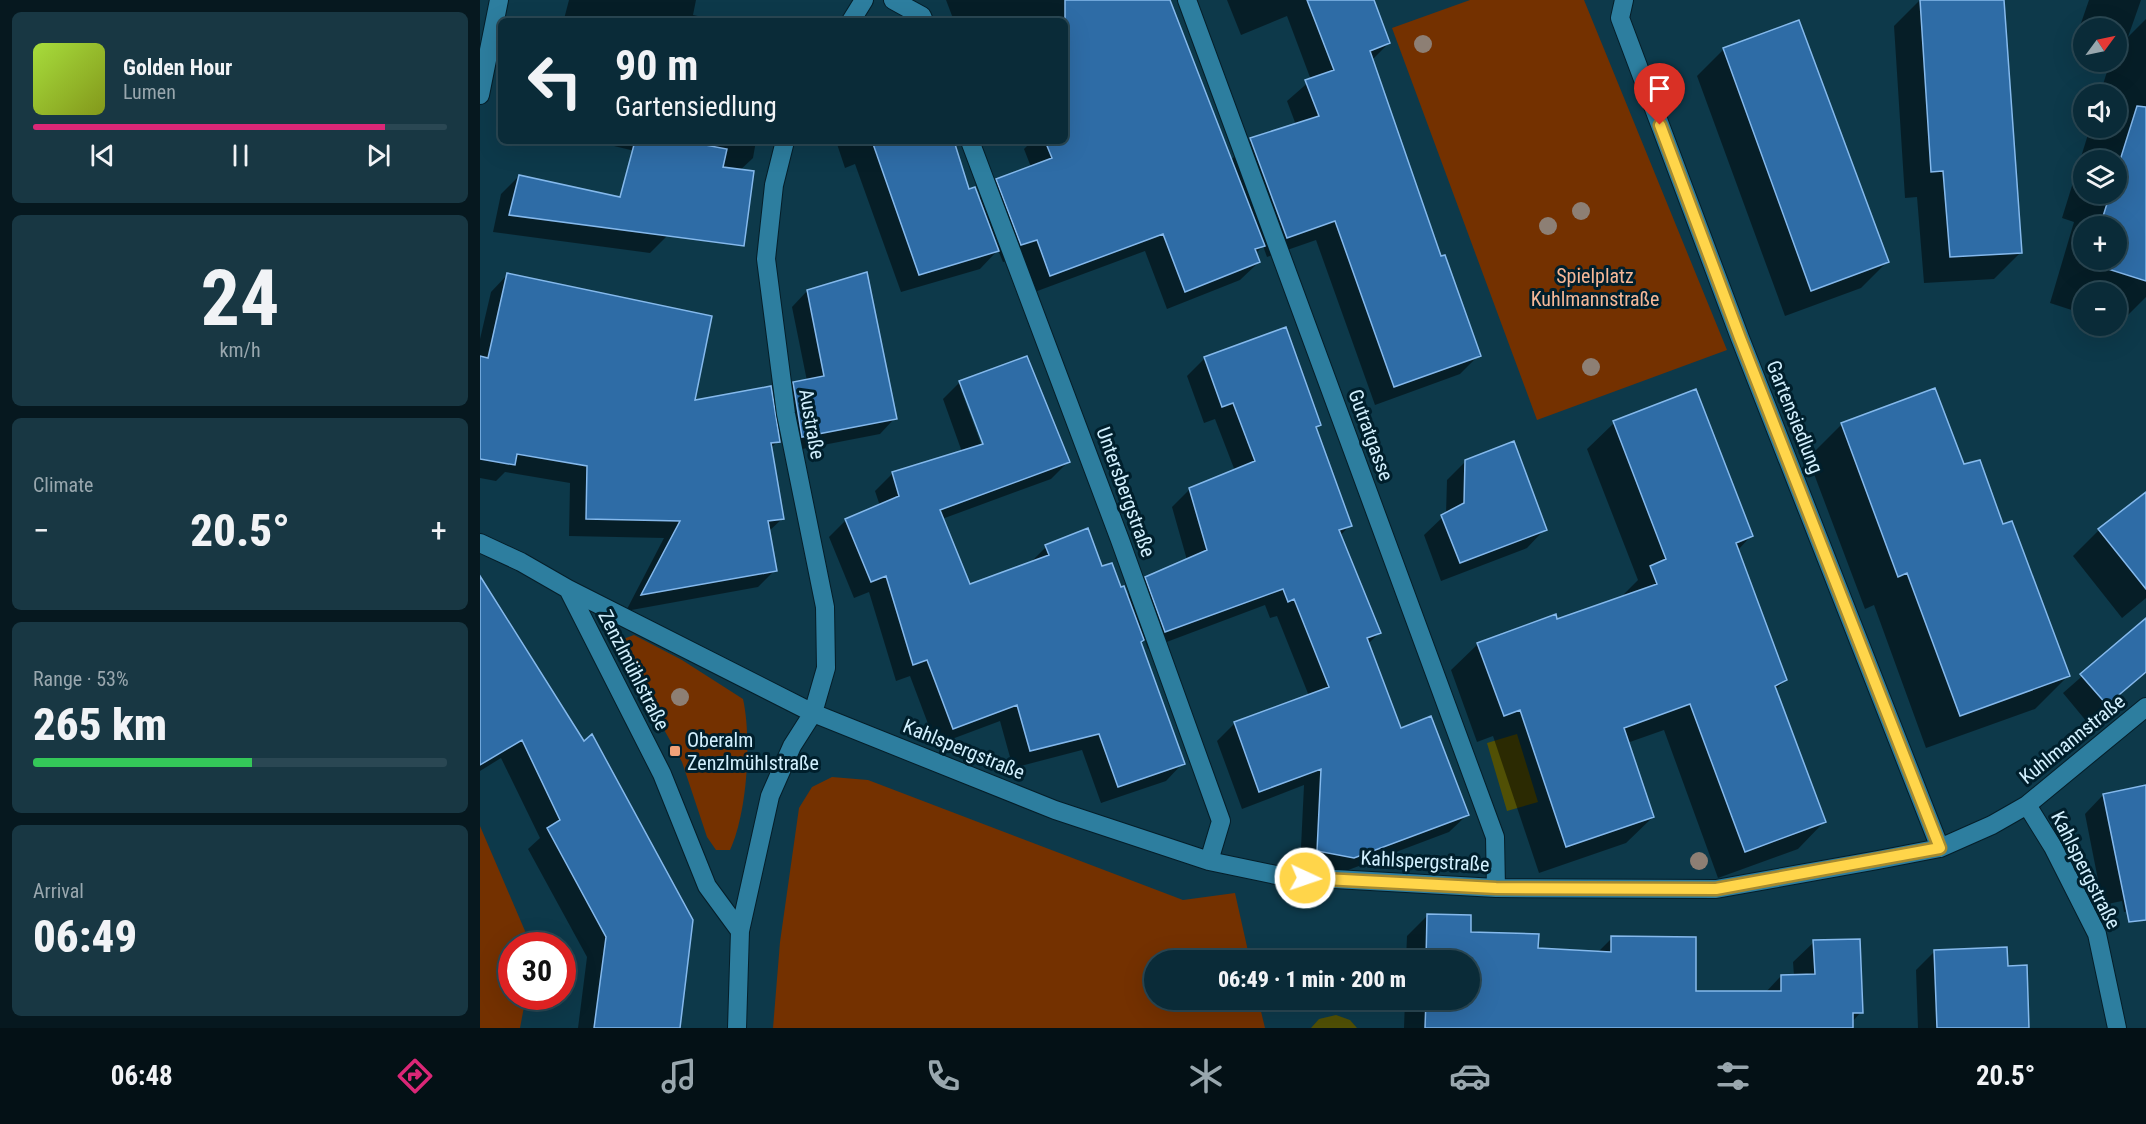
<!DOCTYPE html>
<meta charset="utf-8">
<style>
:root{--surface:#0a2b38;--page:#183743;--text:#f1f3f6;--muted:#99a7ae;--line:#2a4753;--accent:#db2777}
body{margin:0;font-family:"Roboto Condensed",sans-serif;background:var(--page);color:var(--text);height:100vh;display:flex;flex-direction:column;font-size:22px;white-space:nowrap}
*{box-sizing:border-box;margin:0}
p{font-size:20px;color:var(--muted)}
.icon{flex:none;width:33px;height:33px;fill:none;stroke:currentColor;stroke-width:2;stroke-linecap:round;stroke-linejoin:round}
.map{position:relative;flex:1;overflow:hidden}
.panel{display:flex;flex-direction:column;gap:12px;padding:12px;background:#06181f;width:480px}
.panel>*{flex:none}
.hud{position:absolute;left:18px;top:18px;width:570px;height:126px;border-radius:9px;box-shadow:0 6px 24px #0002,0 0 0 2px var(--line);background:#0a2b38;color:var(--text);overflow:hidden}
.needle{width:39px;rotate:57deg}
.controls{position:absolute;left:1593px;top:18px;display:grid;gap:12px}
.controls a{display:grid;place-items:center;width:54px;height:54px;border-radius:50%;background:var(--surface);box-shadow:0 6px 24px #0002,0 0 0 2px var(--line);font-size:30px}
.speed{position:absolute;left:18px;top:932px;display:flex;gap:12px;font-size:30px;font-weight:700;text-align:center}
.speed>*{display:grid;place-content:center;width:78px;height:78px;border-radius:50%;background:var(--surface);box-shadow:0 6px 24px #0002,0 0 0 2px var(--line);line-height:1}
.speed .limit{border:9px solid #d22;background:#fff;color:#111}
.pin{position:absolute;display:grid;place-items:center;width:51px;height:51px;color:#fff;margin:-62px -26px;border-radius:50% 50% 50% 0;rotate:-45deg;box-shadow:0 0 6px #0007}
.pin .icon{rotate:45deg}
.me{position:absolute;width:66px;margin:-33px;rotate:93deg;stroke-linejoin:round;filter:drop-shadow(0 0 4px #0008)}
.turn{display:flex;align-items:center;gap:21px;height:126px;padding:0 18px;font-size:27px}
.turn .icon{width:78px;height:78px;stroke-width:2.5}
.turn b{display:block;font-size:42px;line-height:51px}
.big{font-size:45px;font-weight:800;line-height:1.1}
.panel .widget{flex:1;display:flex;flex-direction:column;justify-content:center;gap:9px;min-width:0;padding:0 21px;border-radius:9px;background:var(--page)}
.panel .dial{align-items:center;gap:0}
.dial b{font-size:78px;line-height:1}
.song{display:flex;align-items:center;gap:18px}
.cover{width:72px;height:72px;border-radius:9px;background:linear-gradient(135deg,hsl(80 70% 55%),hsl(70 70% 35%))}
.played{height:6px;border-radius:3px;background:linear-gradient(90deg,var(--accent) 85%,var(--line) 85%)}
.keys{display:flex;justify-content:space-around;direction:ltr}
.heat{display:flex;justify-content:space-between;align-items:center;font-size:33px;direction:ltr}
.charge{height:9px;border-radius:4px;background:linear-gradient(90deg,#34c759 53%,var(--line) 0)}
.trip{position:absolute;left:664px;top:950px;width:336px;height:60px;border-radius:30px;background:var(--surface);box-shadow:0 6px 24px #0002,0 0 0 2px var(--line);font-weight:800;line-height:60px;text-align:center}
.dock{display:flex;height:96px;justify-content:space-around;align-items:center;background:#041116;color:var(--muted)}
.dock .icon{width:42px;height:42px}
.dock .selected{color:var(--accent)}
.dock b{font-size:27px;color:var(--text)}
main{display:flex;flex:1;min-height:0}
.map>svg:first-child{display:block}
.green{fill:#743100}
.water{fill:#515005}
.shadow{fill:#0007;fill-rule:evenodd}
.building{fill:#2e6ca6;stroke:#85b9ec;stroke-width:1.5}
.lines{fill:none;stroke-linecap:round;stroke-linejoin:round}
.street-casing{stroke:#051e29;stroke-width:20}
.street{stroke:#2d7e9f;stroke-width:18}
.tree{fill:#8d7f74}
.route-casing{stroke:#a68a30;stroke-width:15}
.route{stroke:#ffd54a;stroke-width:10}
.poi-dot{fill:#f0a279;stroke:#001f2c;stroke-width:2}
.labels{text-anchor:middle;stroke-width:6;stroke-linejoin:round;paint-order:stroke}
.park-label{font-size:20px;fill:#f6b897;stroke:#001f2c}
.street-label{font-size:20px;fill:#d2f0fe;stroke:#001f2c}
.poi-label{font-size:20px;fill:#d2f0fe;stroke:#001f2c;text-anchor:start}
</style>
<main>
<section class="panel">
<div class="widget">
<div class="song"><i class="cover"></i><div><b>Golden Hour</b><p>Lumen</p></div></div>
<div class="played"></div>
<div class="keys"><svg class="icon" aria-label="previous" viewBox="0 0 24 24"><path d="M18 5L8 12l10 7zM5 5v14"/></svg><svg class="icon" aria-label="pause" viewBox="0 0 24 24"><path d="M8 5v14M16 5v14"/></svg><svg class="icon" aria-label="next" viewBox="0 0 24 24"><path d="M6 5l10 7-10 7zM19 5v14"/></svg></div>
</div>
<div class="widget dial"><b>24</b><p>km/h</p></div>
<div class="widget"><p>Climate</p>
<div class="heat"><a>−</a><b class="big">20.5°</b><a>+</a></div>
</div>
<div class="widget"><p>Range · 53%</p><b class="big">265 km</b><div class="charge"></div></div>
<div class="widget"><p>Arrival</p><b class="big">06:49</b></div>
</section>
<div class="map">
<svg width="1666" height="1028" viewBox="0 0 1666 1028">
<rect width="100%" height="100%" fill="#0d394a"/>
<!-- green -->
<path class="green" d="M990,0H1104L1247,350L1057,420L912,28Z
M154,635L202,660L263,699C272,739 267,814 250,850H236L227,837L202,762L142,654L143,639Z
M352,777L388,780L703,900L755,893L770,960H675V999H778L785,1028H293L300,942L319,808L332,787Z
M0,826L51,945H32V996H46L40,1028H0Z"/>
<!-- water -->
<path class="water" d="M1037,734L1058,802L1027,811L1007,743Z
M856,1015L870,1020L877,1028H831L839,1019Z"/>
<!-- shadow -->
<path class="shadow" d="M89,0H216L213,15L242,21H71L75,17L84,19Z
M466,0H690L751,160L771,140L816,125L807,101L831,80L807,16L761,35L747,0H892L909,43L892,60L960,258L999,355L980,374L895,405L836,240L787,257L783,246L775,254L779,262L760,280L687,309L665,251L552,293L539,258L523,262L518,250L500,269L421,292L375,164L365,168L356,141H459L489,191L498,199L517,180L551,167L544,149L552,141H585V21H474Z
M1440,0H1523L1541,252L1514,279L1444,283L1437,197L1425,198L1414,26Z
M1609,0H1661L1648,37L1666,19V297L1639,324L1636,292H1604V314L1570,303L1594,222L1582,218L1610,128H1636V94H1620L1630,62H1636V49L1644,41L1636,39V28L1600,26ZM1604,160H1636V194H1604ZM1604,226H1636V260H1604Z
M1244,49L1407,262L1381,288L1305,316L1217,76Z
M113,141H276L273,158L255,175Z
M39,176L188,235L170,253L13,232L21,194Z
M28,274L213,401L298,441L290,449L302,519L288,532L295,570L278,587L146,611L184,538L89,536L90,483L25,472L16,481L0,478V339L11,292Z
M327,291L415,418L400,434L307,452L298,398L314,383L327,381L312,307Z
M725,358L839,425L835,429L870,525L860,536L899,633L888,644L920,730L987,815L969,832L855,875L820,868L824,785L762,809L737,741L754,724L829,696L797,616L790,618L785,605L668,649L664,638L659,643L703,763L686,781L621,803L602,750L533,768L520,721L456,745L430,676L416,681L389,592L374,598L349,537L366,520L400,506L395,491L412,474L482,452L463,399L480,382L588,462L571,479L462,519L489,585L549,564L566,547L621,568L647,597L666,578L707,560L692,507L710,489L755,471L735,419L724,423L707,376ZM481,390H484L507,451L504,452Z
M1215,391L1271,536L1257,551L1306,680L1295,690L1344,822L1318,849L1238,878L1184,730L1147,743L1173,817L1146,843L1059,873L1013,736L997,742L971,670L998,644L1145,597L1144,594L1158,580L1107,449L1134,423Z
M1362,424L1483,466L1522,526L1588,676L1555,709L1446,748L1394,605L1385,609L1328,458Z
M986,461L1065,529L1047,548L961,581L944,535L966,514L967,480Z
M1666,494V598L1642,618L1593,556L1619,530Z
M0,593L198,1028H98L107,957L48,849L60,838L21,758L0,771Z
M1666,620V673L1607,722L1583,693Z
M1666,787V907L1644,912L1642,901L1623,905L1605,814L1623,795Z
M948,915L990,933L1057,949L1117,953L1132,938L1214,992L1285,993L1301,976H1314L1313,962L1334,942L1381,1012L1372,1022V1028H924L925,999H990V960H926L927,936Z
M1455,951L1526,967L1548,1028H1438L1436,970Z"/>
<!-- building -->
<path class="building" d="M585,0H690L785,246L775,249L780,262L705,292L683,234L570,276L557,240L541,245L516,179L572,158L565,141H585Z
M827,0H894L910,43L890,51L961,256L965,255L1001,356L914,387L855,221L807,238L770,138L839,116L825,80L854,70Z
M1440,0H1524L1542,253L1470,257L1463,171L1451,172Z
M1319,20L1409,262L1331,291L1243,48Z
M1657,106L1666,107V281L1609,263L1610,260H1636V226H1620L1630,194H1636V173Z
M155,141H204L247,149L243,167L274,171L264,246L29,215L39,175L140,197Z
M392,141H474L489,189L495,187L519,251L439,275Z
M387,272L417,419L322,437L313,382L344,376L327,290Z
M27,273L232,316L215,400L291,386L300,442L291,443L304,519L288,521L297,571L161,595L200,521L106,519L107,466L37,454L35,465L0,459V356L8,358Z
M806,327L841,425L836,427L872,526L859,530L901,633L887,638L921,728L951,716L989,815L874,858L837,851L841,769L779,792L754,722L849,687L814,599L808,602L803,589L685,632L665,577L727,550L709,488L775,461L753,403L742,407L724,357Z
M547,356L590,462L460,510L490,584L569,555L565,545L608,528L622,566L632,563L641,587L644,586L664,640L661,642L705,764L638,787L619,734L550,751L537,705L473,729L447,660L433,665L406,576L391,582L365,519L419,496L412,472L503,444L479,381Z
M1455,388L1484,464L1500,460L1523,524L1532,521L1590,676L1480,716L1427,573L1418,577L1361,423Z
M1216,389L1273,536L1256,543L1307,680L1295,686L1346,822L1265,852L1210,704L1144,728L1174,817L1086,847L1040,710L1024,716L997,643L1076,614L1077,619L1177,584L1170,566L1186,559L1133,421Z
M1034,441L1067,530L980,563L961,515L984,503L985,460Z
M1666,492V589L1618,529Z
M0,576L104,741L112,734L213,920L200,1028H114L126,937L67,828L80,820L42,740L0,765Z
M1666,618V672L1627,705L1600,674Z
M1666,785V920L1649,922L1623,794Z
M947,914L991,915V932L1059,934L1058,948L1131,952V936L1216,937V991H1301V975L1335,974L1333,940L1380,939L1383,1013H1373V1028H945L946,999H990V960H946Z
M1527,947L1528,966L1547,965L1549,1028H1457L1454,950Z"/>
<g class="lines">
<!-- street casing -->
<g class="street-casing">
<path id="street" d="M413,0L442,16L444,21
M707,0L1015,837L1016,888
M1144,0L1140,18L1260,338L1460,848
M371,21L384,0
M0,95L19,0
M490,141L640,540L741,821L729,861
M0,543L41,562L88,589L182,774L227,886L260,931
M88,589L333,713L575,810L729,861L801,876L1016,888L1236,889L1398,860L1460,848L1512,825L1547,805L1666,707
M1547,805L1573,847L1617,934L1637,1028
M257,1028L260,931L290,796L312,746L333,713L346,668L345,607L306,414L286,259L294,185L305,141"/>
</g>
<!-- street -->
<use href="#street" class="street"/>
</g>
<!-- trees -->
<g class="tree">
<circle cx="943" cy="44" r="9"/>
<circle cx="1101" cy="211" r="9"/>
<circle cx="1068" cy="226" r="9"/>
<circle cx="1111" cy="367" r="9"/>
<circle cx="200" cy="697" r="9"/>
<circle cx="1219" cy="861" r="9"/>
</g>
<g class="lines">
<!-- route casing -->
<g class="route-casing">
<path id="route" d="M825,878L1016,888L1236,889L1460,848L1260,338L1180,125"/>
</g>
<!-- route -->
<use href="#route" class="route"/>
</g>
<!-- markers -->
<rect class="poi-dot" x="189" y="745" width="12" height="12" rx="3"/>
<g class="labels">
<!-- park labels -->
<g class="park-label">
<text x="1115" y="283">Spielplatz<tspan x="1115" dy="23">Kuhlmannstraße</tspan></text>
</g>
<!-- street labels -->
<g class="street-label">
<text transform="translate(1315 417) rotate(68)" y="7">Gartensiedlung</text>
<text transform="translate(332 424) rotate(80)" y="7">Austraße</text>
<text transform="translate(891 435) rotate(70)" y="7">Gutratgasse</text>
<text transform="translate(646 492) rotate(70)" y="7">Untersbergstraße</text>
<text transform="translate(154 670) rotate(63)" y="7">Zenzlmühlstraße</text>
<text transform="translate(1592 739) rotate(-39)" y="7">Kuhlmannstraße</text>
<text transform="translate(484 749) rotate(22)" y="7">Kahlspergstraße</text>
<text transform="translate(945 861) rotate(3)" y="7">Kahlspergstraße</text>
<text transform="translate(1606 870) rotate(63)" y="7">Kahlspergstraße</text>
</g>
<!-- poi labels -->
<g class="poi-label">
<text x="207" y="747">Oberalm<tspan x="207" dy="23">Zenzlmühlstraße</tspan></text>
</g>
</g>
</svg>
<div class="controls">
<a><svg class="needle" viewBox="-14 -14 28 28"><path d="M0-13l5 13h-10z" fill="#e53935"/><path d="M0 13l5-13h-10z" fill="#99a7ae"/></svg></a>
<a><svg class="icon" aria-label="sound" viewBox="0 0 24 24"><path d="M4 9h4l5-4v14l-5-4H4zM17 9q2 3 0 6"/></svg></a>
<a><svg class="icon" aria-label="layers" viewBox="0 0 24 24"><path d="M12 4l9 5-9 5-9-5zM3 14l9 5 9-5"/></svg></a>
<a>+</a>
<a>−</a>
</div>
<div class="speed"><div class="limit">30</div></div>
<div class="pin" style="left:1180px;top:125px;background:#d93025"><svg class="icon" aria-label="arrive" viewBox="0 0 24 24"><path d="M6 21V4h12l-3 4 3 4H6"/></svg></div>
<svg class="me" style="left:825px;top:878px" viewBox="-20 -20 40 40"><circle r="17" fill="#ffd54a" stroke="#fff" stroke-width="3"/><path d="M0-11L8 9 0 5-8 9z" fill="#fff"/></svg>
<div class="trip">06:49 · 1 min · 200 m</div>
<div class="hud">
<div class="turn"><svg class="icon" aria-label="left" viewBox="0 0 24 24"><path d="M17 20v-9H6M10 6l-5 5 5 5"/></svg><div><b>90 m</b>Gartensiedlung</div></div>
</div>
</div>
</main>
<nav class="dock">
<b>06:48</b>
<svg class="icon selected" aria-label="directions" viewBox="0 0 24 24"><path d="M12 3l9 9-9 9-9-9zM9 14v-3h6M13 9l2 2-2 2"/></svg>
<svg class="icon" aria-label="music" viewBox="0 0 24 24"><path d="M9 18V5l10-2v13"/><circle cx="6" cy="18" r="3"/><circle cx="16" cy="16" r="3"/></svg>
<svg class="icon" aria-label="phone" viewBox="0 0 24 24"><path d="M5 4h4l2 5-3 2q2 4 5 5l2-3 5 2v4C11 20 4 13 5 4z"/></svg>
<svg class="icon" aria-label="climate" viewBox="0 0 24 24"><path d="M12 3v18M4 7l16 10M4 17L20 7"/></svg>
<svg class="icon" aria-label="car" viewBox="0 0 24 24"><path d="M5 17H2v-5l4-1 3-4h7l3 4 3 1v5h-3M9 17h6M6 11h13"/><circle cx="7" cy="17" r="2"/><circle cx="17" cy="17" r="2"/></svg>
<svg class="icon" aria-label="filters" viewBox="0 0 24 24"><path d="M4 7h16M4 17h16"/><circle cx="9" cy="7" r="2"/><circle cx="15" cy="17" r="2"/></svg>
<b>20.5°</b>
</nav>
